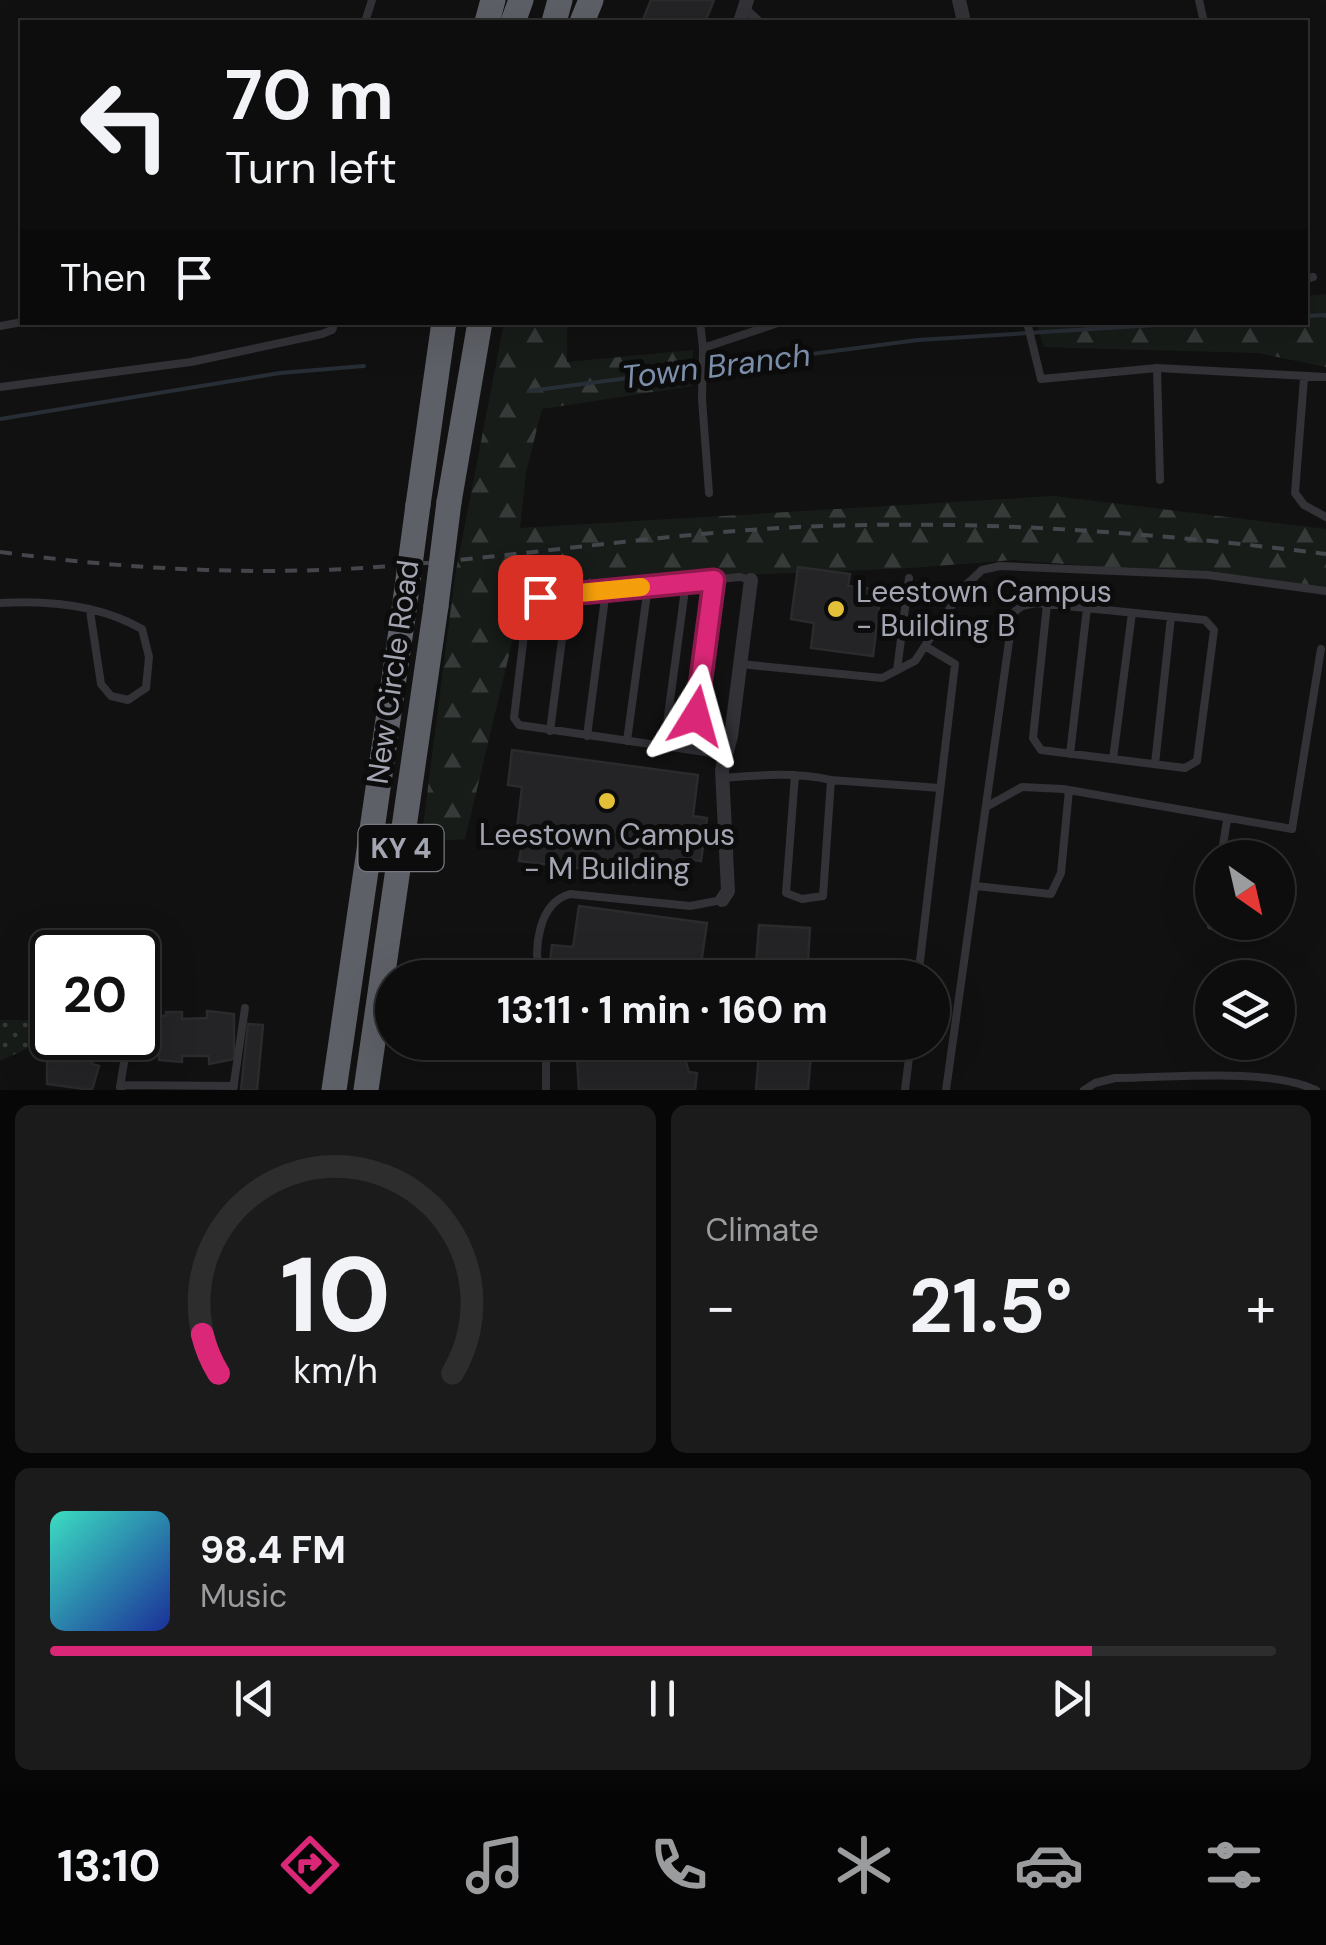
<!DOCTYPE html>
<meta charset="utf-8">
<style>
:root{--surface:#0d0d0e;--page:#1b1b1c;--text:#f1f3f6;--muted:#9a9c9e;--line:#2d2d2e;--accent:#db2777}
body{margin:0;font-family:"DM Sans",sans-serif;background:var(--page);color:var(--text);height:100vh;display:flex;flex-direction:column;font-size:38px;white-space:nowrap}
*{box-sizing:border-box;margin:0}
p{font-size:32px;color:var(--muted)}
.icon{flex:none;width:55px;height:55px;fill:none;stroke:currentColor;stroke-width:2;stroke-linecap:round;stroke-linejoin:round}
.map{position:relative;height:1090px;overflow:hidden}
.side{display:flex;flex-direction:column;gap:15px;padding:15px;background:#070708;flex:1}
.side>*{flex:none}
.guide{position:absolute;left:20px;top:20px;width:1288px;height:305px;border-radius:0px;box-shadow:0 10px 40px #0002,0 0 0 2px var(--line);background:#0d0d0e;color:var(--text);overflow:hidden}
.needle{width:65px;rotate:146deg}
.tools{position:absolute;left:1195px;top:840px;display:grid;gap:20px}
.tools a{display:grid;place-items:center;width:100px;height:100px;border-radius:50%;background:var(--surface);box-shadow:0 10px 40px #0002,0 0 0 2px var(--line);font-size:50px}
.speed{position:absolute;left:30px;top:930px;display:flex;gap:20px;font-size:50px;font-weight:700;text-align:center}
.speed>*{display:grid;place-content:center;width:130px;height:130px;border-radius:50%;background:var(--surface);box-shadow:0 10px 40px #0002,0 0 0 2px var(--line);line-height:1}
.speed .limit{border:5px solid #111;border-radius:15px;background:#fff;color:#111}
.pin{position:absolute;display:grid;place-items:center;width:85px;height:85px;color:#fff;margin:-42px;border-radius:20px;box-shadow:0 5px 15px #0006}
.me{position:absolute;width:110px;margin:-55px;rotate:8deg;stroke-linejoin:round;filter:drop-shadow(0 0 8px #0008)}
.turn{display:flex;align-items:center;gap:35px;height:210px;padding:0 40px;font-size:45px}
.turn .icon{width:130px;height:130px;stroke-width:2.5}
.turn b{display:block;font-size:70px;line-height:85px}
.then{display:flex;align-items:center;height:95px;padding:0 40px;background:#0003;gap:20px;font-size:38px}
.big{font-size:75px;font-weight:700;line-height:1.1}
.side .widget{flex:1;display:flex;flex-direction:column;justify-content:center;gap:15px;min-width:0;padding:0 35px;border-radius:15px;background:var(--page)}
.side .dial{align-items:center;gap:0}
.dial svg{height:260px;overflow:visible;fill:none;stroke:var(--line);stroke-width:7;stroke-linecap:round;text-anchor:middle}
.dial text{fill:var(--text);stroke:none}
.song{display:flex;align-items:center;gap:30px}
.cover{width:120px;height:120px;border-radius:15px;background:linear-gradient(135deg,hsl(170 70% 55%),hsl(230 70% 35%))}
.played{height:10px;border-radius:5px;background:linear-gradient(90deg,var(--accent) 85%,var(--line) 85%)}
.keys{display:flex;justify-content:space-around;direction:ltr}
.heat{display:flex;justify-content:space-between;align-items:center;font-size:55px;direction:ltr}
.side .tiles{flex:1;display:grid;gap:15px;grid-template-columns:1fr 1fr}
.widget:last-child{grid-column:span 2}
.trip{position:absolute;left:375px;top:960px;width:575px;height:100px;border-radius:50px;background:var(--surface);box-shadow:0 10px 40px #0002,0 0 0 2px var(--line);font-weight:700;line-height:100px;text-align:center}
.tabs{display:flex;height:160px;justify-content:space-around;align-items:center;background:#050506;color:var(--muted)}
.tabs .icon{width:70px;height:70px}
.tabs .selected{color:var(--accent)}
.tabs b{font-size:45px;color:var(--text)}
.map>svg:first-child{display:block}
.forest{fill:url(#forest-firs)}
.park{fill:url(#park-dots)}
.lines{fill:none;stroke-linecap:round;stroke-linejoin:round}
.stream{stroke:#282e35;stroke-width:4}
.building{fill:#242426;stroke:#2b2b2e;stroke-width:2.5}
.service{stroke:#323237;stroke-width:8}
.minor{stroke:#323237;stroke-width:14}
.motorway{stroke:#5e6067;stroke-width:25}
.rail{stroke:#45464c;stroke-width:4;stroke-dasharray:12 10;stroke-linecap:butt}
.motorway-bridge{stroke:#5e6067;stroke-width:25}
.route-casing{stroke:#8e194d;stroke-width:25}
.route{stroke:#db2777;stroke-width:18}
.slow{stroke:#f59e0b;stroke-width:18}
.poi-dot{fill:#e3c037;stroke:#0c0c0d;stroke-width:4}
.labels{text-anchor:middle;stroke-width:10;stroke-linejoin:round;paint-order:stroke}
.shield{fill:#0c0c0d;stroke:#767880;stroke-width:2.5}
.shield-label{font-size:28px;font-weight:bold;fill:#a3a6b2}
.poi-label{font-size:30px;fill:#a3a6b2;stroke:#0c0c0d;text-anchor:start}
.street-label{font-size:30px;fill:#a3a6b2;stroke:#0c0c0d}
.water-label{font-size:32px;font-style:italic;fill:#7c8fab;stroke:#0c0c0d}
</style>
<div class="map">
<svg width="1326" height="1090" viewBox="0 0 1326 1090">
<defs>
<pattern id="forest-firs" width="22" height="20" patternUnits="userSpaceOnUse" patternTransform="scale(2.5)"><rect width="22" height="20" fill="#171c19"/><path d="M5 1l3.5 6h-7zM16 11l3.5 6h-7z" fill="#363a38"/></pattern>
<pattern id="park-dots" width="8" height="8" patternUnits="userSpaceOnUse" patternTransform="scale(2.5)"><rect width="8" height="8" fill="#171c19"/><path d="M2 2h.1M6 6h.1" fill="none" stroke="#363a38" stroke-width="1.8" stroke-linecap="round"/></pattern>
</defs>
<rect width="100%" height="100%" fill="#111112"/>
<!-- forest -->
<path class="forest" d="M1326,294V367L1258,353L1044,347L1036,323L1305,322V296Z
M504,323H567V362L693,350L692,386L542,409L526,472L520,528L1054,496L1326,529V593L1208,575L1014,560L910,568L526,584L465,839L421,842L455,576Z"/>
<!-- park -->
<path class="park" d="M0,1020H41L30,1047L0,1061Z"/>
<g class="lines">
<!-- stream -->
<path class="stream" d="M1305,316L1326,315
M529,391L918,340L1203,322
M0,419L280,373L364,366"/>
</g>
<!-- building -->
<path class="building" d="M651,0H714L705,22H642Z
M798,567L850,574L848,586L881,590L873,656L811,648L814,623L791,619Z
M512,750L698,775L693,816L707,818L701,861L687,859L684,881L669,880L670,871L593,861L592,870L519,861L523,838L516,837L522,787L508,785Z
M579,906L707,923L701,964L706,965L704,978H548L552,945L573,947Z
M759,925L810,928L807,978H755Z
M207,1011L234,1014V1059L209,1064V1056H182V1062L159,1060V1016H166V1012H182V1019L207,1018Z
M248,1024L263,1025L257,1090H241Z
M59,1038H104L103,1041L97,1040L92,1064L99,1066L92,1090L47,1084V1058L55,1059Z
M680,1042L689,1072L697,1073L695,1090H579L577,1058L584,1042Z
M760,1042H812L808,1090H756Z"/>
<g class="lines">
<!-- service -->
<path class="service" d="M1199,0L1204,22
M745,8L760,22
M365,22L372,0
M1305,279L1313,277
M700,322L703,348L781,322
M1027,322L1041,379L1157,368L1326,377
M0,326L22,322
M703,348L702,399L709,493
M1157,368L1160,480
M1304,378L1295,493L1304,505L1326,517
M0,387L191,362L322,334L332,330L335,322
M0,603C47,600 100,605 142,629L149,657L146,688L128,700L111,696L101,684L90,611
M740,664L882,678L915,661L964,587L982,570L1000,566L1208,575L1326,591
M897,670L909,578
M550,731L568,594
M587,736L606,590
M627,741L648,586
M664,746L686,582
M691,750L714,580
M1070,754L1087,608
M726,755L519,725L514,718L527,609L530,601L540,597L740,577L751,580
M1113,759L1132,613
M1155,764L1171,617
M722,778C759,775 795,772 831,780L823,896L802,899L786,893L795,775
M831,780L940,788
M986,807L1022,787L1063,789L1292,829L1321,649
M1221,858L1227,820
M975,886L1051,894L1061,873L1069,790
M1211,926L1212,917
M540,978C533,949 538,903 570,894L690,906L722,900
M918,978L955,664L925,646
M120,1087L128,1038
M122,1090L121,1085L234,1086
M233,1090L245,1008
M546,1090V1042
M905,1090L911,1042
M946,1090L1013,613L1022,606L1036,603L1205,620L1214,630L1197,761L1185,768L1041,750L1033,738L1047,604
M1084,1090L1095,1083L1115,1078C1171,1078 1267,1067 1316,1090"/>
<!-- minor -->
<path class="minor" d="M959,0L964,22
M740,22L747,0
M722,900L728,891L722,770L731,736L751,580"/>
<!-- motorway -->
<path class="motorway" d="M487,22L493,0
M513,22L521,0
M554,22L560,0
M582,22L591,0
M449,502L480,322
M418,505L444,322
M334,1090L403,617
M366,1090L436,606"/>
<!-- rail -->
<path class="rail" d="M0,552C125,569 251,576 377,567C518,557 657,534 798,527C976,519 1150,532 1326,554"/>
<!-- motorway-bridge -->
<path class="motorway-bridge" d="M436,606L449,502
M403,617L418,505"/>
</g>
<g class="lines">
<!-- route casing -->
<g class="route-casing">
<path id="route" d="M540,597L714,580L696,716"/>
</g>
<!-- route -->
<use href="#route" class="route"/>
<!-- slow -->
<path class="slow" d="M579,593L641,587"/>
</g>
<!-- markers -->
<g class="poi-dot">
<circle cx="836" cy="609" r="10"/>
<circle cx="607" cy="801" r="10"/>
</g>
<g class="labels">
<!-- shield labels -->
<rect class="shield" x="358.5" y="825" width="85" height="46" rx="8"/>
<g class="shield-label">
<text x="401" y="858">KY 4</text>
</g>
<!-- poi labels -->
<g class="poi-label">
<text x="856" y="602">Leestown Campus<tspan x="856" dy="34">- Building B</tspan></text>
<text x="607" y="845" text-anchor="middle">Leestown Campus<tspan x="607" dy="34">- M Building</tspan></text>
</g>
<!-- street labels -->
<g class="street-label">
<text transform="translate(393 672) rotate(-82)" y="10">New Circle Road</text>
</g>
<!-- water labels -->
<g class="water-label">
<text transform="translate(716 366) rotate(-7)" y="11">Town Branch</text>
</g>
</g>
</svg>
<div class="tools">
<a><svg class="needle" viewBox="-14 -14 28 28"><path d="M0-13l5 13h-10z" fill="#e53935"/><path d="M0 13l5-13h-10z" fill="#9a9c9e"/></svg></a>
<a><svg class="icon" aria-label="layers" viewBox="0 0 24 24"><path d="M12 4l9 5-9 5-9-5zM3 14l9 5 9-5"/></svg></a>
</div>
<div class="speed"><div class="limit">20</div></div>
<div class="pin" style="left:540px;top:597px;background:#d93025"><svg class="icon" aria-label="arrive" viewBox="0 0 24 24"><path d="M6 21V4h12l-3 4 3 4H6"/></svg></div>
<svg class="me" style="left:696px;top:716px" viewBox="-20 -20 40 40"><path d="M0-17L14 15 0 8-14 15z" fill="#db2777" stroke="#fff" stroke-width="4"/></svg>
<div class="trip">13:11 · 1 min · 160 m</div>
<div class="guide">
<div class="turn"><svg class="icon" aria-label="left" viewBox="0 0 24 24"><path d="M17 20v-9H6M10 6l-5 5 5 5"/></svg><div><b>70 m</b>Turn left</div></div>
<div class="then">Then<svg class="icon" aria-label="arrive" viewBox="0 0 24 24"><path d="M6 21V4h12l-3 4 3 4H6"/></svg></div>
</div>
</div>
<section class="side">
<div class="tiles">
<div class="widget dial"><svg viewBox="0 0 100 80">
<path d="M14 69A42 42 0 1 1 86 69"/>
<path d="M14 69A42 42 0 0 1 9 57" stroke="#db2777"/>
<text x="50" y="56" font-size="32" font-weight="700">10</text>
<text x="50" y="72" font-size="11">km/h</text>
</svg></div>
<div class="widget"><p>Climate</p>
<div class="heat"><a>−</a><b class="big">21.5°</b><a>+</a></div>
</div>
<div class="widget">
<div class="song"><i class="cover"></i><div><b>98.4 FM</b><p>Music</p></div></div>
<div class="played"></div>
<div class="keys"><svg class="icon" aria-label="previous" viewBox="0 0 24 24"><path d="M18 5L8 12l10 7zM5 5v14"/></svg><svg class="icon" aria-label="pause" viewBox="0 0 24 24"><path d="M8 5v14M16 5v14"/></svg><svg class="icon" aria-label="next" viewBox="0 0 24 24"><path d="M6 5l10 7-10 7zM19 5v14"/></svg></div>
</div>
</div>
</section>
<nav class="tabs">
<b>13:10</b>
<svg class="icon selected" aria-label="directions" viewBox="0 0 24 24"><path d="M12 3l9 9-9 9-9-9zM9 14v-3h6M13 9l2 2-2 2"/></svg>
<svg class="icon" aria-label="music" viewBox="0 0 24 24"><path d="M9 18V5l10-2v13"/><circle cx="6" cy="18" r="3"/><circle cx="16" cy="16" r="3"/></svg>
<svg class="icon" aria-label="phone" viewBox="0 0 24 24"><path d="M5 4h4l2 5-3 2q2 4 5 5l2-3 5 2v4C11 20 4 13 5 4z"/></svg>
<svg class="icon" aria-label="climate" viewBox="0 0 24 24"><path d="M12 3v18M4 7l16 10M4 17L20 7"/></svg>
<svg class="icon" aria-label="car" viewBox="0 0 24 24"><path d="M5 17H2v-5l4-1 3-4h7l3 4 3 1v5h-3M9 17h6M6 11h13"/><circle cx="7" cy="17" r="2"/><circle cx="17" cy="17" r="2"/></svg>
<svg class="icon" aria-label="filters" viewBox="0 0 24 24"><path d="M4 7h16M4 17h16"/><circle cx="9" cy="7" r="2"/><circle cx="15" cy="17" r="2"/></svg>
</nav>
